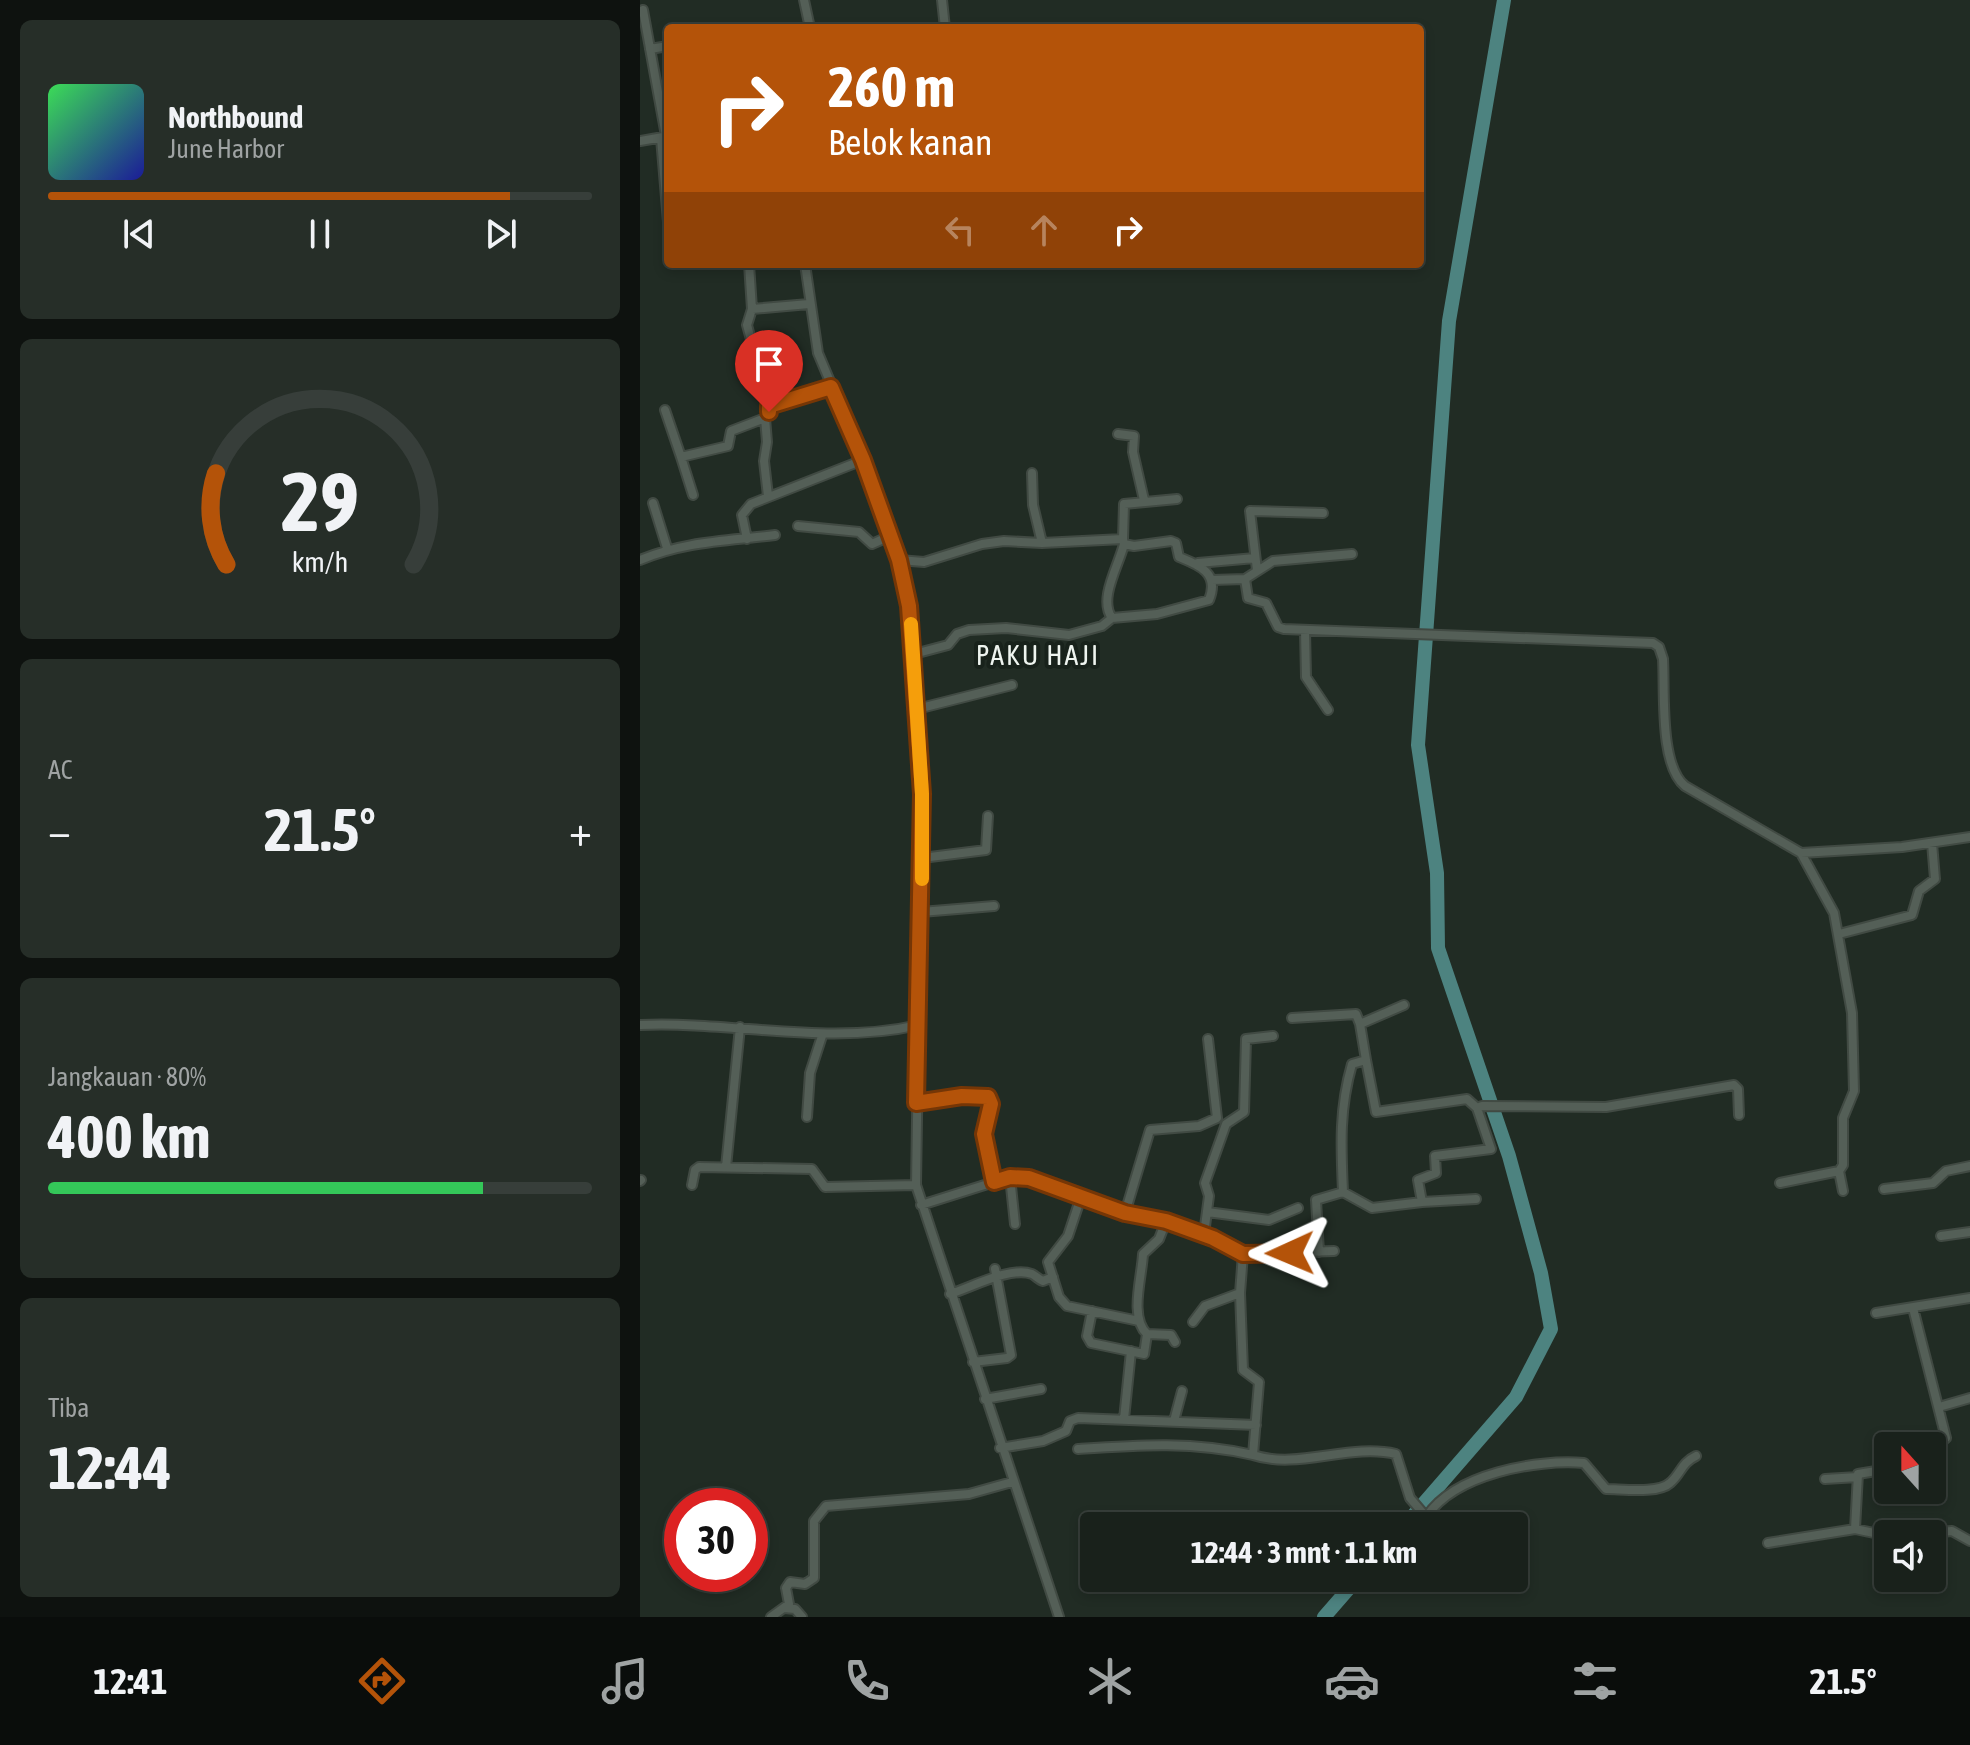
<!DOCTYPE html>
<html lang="id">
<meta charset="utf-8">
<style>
:root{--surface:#19211b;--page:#262e28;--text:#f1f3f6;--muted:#9fa3a3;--line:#373e3a;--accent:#b45309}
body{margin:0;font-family:"Asap Condensed",sans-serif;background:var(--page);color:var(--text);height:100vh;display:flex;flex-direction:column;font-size:30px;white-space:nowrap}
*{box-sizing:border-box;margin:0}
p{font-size:26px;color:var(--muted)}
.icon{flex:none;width:44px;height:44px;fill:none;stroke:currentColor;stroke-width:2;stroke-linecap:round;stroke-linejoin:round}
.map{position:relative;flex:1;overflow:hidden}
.side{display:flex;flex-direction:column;gap:20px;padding:20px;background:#0e120f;width:640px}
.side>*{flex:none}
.banner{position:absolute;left:24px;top:24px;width:760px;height:244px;border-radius:8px;box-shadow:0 4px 12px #0003,0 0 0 2px var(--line);background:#b45309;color:#fff;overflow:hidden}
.needle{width:52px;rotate:339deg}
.fabs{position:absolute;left:1234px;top:1432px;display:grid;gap:16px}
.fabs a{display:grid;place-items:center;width:72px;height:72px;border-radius:8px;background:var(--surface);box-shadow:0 4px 12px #0003,0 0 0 2px var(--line);font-size:40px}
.speed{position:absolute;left:24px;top:1488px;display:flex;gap:16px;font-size:40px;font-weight:700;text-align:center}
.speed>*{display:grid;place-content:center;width:104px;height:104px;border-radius:50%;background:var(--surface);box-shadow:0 4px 12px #0003,0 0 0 2px var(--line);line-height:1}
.speed .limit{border:12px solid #d22;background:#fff;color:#111}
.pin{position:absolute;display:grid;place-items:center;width:68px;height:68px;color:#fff;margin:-82px -34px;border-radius:50% 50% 50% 0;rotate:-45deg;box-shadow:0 0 8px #0007}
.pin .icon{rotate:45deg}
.me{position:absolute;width:88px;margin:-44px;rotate:269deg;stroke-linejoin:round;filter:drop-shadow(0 0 6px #0008)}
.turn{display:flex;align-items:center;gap:28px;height:168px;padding:0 32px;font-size:36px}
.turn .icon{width:104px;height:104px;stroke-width:2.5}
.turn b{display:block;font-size:56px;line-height:68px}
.lanes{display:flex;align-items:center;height:76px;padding:0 32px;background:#0003;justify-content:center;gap:40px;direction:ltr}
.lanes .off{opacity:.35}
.big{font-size:60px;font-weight:700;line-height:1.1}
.side .card{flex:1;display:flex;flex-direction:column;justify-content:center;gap:12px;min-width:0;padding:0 28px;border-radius:12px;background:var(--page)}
.side .dial{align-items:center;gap:0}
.dial svg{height:208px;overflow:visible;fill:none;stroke:var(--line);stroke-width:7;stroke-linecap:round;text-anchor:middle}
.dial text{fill:var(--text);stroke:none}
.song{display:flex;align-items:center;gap:24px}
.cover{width:96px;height:96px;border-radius:12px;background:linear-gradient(135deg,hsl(130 70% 55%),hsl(240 70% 35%))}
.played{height:8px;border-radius:4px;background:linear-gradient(90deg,var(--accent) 85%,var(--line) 85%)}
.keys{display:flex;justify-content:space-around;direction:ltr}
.heat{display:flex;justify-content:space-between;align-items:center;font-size:44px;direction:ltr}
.charge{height:12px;border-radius:6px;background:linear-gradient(90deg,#34c759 80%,var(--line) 0)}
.trip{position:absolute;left:440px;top:1512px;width:448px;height:80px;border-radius:8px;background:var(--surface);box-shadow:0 4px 12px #0003,0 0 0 2px var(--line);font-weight:700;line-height:80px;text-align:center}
.tab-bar{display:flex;height:128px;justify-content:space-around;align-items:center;background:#0a0d0b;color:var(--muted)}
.tab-bar .icon{width:56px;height:56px}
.tab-bar .selected{color:var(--accent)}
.tab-bar b{font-size:36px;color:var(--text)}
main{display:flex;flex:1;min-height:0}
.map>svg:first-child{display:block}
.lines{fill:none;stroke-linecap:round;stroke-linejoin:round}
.river{stroke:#4d8380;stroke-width:14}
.minor-casing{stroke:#414a43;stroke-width:12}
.minor{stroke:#545f57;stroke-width:8}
.route-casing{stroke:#753606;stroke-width:20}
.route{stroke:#b45309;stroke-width:14}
.slow{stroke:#f59e0b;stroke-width:14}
.labels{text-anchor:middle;stroke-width:8;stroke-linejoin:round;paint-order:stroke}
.quarter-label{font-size:28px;letter-spacing:2px;fill:#eef4ef;stroke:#18221b}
</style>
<main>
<section class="side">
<div class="card">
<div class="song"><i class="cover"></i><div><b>Northbound</b><p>June Harbor</p></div></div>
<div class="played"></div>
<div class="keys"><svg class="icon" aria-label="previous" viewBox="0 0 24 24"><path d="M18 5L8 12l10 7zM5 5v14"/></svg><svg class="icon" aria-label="pause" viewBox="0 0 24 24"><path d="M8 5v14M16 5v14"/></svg><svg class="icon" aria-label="next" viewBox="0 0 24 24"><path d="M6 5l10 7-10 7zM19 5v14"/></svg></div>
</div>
<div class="card dial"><svg viewBox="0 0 100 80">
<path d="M14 69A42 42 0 1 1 86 69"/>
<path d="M14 69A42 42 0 0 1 10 34" stroke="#b45309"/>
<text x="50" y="56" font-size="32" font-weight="700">29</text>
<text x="50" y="72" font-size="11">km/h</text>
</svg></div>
<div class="card"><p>AC</p>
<div class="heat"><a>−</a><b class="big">21.5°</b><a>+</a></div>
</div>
<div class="card"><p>Jangkauan · 80%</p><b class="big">400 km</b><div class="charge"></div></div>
<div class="card"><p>Tiba</p><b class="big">12:44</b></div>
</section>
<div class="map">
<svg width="1330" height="1617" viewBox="0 0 1330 1617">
<rect width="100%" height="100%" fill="#212c24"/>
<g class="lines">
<!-- river -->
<path class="river" d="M764,1526L876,1397L911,1329L901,1273L869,1156L798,948L797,873L778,745L809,321L864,0
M684,1617L718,1578"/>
<!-- minor casing -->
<g class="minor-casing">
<path id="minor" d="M164,0L170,28
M302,0L305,28
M3,10L26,136
M10,49L28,46
M21,138L28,222
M0,141L23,137
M109,264L112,309L169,304
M165,264L178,353L223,460L259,560L269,606L282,794L276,1185L419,1617
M112,309L107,325L129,406L125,418L127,442L124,461L128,496
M129,406L191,387
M25,410L41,457
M478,434L494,436L493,452L504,500
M392,473L393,505L402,543
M53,495L41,457L88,446L91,431L125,418
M13,503L27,548
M158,526L219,532L232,544L250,536
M107,539L102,515L111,504L223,460
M483,539L484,504L537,499
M0,560C45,541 88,541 135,535
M259,560L284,562L342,544L364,541L402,543L483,539L484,544L494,546L531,541L536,543L539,557C559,565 580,573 569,600L517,614L472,618L462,626L429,635L366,628L329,630L317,634L308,645L274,654
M558,563L615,558
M617,570L610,511L683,513
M605,579L608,598L626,603L638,627L644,629L1013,643L1019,647L1023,659C1025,690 1019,765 1045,786L1161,853L1262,847L1330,837
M572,580L605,579L633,561L712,554
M472,618C458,599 479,565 484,544
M665,631L666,677L688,710
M277,709L372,685
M1161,853L1194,913L1212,1013L1214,1091L1203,1118V1165L1199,1171L1203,1191
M282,858L346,850L348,816
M281,912L354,906
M1199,934L1272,915L1279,891L1295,879L1292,843
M652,1018L716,1014L720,1024
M0,1025C94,1021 186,1046 279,1025
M726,1060L736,1112L827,1099L837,1108
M276,1103L322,1096L348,1097L351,1104L344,1134L354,1182
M167,1117L170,1073L182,1036
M86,1167L100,1027
M370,1177L375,1224
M0,1181L1,1180
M1140,1183L1199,1171
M52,1185L55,1170L59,1167L172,1169L185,1187L276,1185
M1244,1189L1293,1183L1306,1171L1330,1166
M703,1192L732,1208L782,1202L778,1180L796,1173L795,1156L851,1149L837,1108L842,1106L966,1107L1094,1085L1098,1089L1099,1115
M441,1197L428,1236L408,1262L419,1297L427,1306L499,1321
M782,1202L836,1199
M281,1205L370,1177L389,1178L485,1213L526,1221L573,1238L603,1254L694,1251
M567,1212L629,1220L658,1208
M485,1213L510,1130L559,1126L577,1118L568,1039
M564,1234L569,1196L565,1183L586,1124L604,1112L606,1039L633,1036
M1301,1236L1330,1232
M679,1252L676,1200L703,1192C701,1147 699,1109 712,1064L726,1060L720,1024L764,1005
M603,1254L600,1293L603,1370L619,1382L613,1455C658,1470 709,1443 756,1454L770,1498L794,1526
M310,1294C332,1287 371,1266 392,1274C396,1276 399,1280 403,1281L413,1277
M1273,1308L1306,1438L1292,1448
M452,1311L447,1336L451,1343L504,1354L507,1334C489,1317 502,1277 503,1254L519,1239L526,1221
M1236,1313L1330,1298
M553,1322L565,1306L600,1293
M507,1334L531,1335L535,1342
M333,1362L367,1358L371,1355L355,1269
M345,1399L401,1389
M1299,1407L1330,1398
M484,1419L491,1351
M534,1421L542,1391
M360,1448L403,1441L426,1431L430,1421L438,1418L616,1425
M438,1449C498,1445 553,1441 613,1455
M1185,1479L1218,1477
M787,1516C815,1474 896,1459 944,1463L966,1489C982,1489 1018,1494 1030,1483C1041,1474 1041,1463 1056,1456
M1215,1529L1218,1474L1248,1469
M1239,1534L1243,1559
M1277,1534L1312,1531L1330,1541
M1128,1543L1215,1529L1248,1536
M144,1608L155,1609L162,1617
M131,1617L149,1604L146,1588L150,1582L165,1584L174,1578V1521L186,1506L329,1494L372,1482"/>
</g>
<!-- minor -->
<use href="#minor" class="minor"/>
</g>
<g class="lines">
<!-- route casing -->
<g class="route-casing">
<path id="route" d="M129,412V406L191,387L223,460L259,560L269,606L282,794L276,1103L322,1096L348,1097L351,1104L344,1134L354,1182L370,1177L389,1178L485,1213L526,1221L573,1238L603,1254L650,1253"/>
</g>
<!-- route -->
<use href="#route" class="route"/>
<!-- slow -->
<path class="slow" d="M271,624L282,794V879"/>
</g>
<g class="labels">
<!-- quarter labels -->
<g class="quarter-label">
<text x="398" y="665">PAKU HAJI</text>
</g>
</g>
</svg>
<div class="fabs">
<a><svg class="needle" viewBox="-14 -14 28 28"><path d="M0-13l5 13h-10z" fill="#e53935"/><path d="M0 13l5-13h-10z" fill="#9fa3a3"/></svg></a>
<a><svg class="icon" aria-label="sound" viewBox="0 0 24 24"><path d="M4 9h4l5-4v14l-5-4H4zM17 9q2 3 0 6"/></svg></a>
</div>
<div class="speed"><div class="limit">30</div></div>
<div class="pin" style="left:129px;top:412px;background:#d93025"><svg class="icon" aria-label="arrive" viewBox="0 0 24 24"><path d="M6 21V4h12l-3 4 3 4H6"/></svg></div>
<svg class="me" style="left:650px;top:1253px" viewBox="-20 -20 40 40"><path d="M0-17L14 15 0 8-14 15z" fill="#b45309" stroke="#fff" stroke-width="4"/></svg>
<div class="trip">12:44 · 3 mnt · 1.1 km</div>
<div class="banner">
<div class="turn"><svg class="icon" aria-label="right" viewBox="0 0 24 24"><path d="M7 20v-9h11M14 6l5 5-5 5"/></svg><div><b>260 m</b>Belok kanan</div></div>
<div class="lanes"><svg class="icon off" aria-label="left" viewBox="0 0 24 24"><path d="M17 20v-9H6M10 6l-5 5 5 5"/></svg><svg class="icon off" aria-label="ahead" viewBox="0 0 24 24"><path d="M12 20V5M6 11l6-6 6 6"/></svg><svg class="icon" aria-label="right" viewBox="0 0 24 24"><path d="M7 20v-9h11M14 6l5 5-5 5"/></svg></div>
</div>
</div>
</main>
<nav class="tab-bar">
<b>12:41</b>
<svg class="icon selected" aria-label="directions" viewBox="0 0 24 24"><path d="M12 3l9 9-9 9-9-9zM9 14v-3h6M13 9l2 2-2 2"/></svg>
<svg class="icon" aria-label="music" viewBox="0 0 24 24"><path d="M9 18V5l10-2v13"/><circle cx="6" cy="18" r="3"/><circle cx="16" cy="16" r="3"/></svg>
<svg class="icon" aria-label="phone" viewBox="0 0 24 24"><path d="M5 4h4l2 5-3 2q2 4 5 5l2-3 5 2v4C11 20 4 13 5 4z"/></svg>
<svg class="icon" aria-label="climate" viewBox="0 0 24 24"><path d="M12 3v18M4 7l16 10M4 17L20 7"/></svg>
<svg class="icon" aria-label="car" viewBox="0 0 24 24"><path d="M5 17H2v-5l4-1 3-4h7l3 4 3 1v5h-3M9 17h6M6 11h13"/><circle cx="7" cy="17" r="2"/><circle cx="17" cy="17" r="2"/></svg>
<svg class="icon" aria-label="filters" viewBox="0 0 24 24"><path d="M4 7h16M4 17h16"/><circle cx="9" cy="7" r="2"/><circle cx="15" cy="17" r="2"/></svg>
<b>21.5°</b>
</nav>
